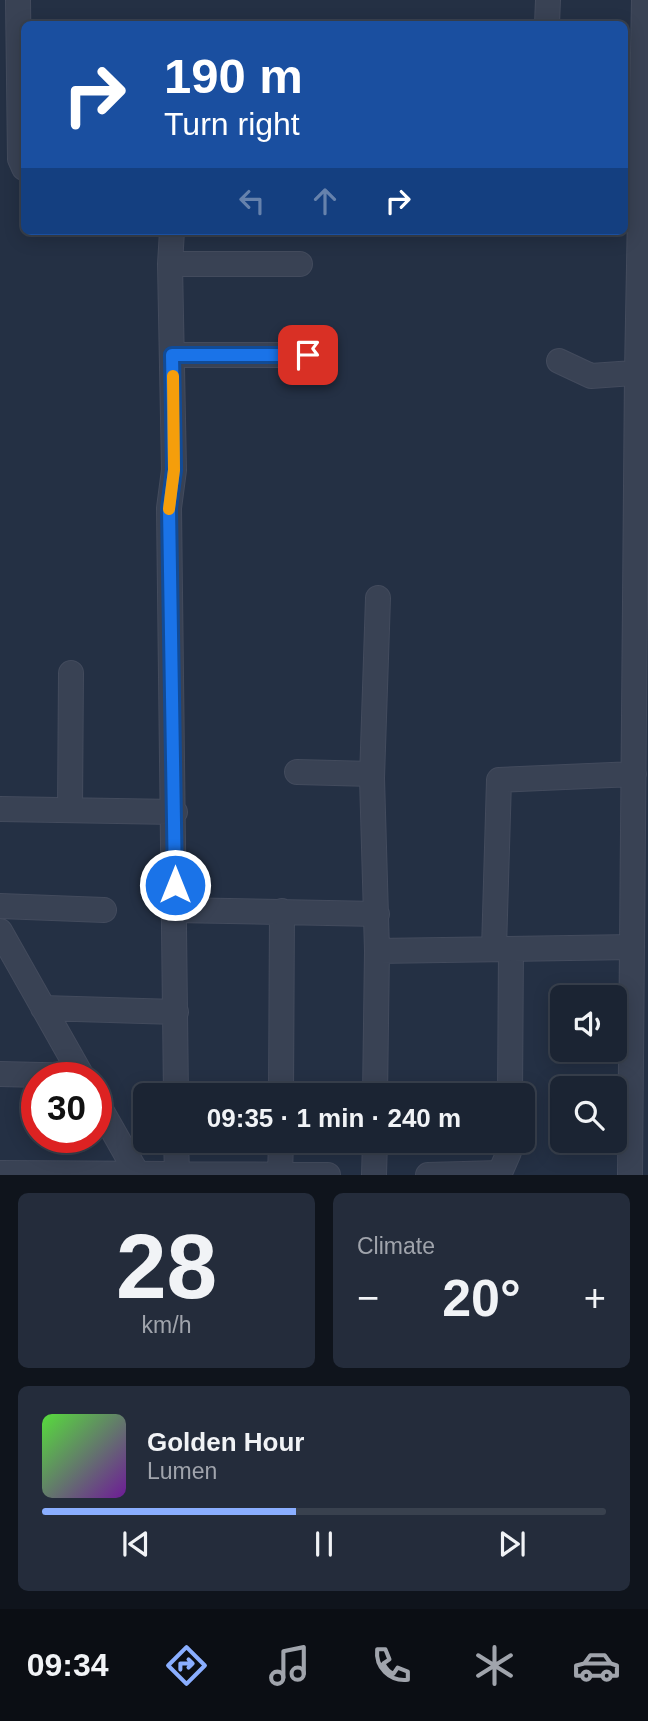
<!DOCTYPE html>
<meta charset="utf-8">
<style>
:root{--surface:#1b2433;--page:#242c3b;--text:#f1f3f6;--muted:#a0a4ac;--line:#39414e;--accent:#8aaeff}
body{margin:0;font-family:Helvetica,sans-serif;background:var(--page);color:var(--text);height:100vh;display:flex;flex-direction:column;font-size:26px;white-space:nowrap}
*{box-sizing:border-box;margin:0}
p{font-size:23px;color:var(--muted)}
.icon{flex:none;width:38px;height:38px;fill:none;stroke:currentColor;stroke-width:2;stroke-linecap:round;stroke-linejoin:round}
.map{position:relative;height:1175px;overflow:hidden}
.side{display:flex;flex-direction:column;gap:18px;padding:18px;background:#0f141c;flex:1}
.side>*{flex:none}
.banner{position:absolute;left:21px;top:21px;width:607px;height:214px;border-radius:10px;box-shadow:0 4px 18px #0003,0 0 0 2px var(--line);background:#1a4fa0;color:#fff;overflow:hidden}
.fabs{position:absolute;left:550px;top:985px;display:grid;gap:14px}
.fabs a{display:grid;place-items:center;width:77px;height:77px;border-radius:10px;background:var(--surface);box-shadow:0 4px 18px #0003,0 0 0 2px var(--line);font-size:35px}
.speed{position:absolute;left:21px;top:1062px;display:flex;gap:14px;font-size:35px;font-weight:700;text-align:center}
.speed>*{display:grid;place-content:center;width:91px;height:91px;border-radius:50%;background:var(--surface);box-shadow:0 4px 18px #0003,0 0 0 2px var(--line);line-height:1}
.speed .limit{border:10px solid #d22;background:#fff;color:#111}
.pin{position:absolute;display:grid;place-items:center;width:60px;height:60px;color:#fff;margin:-30px;border-radius:14px;box-shadow:0 4px 10px #0006}
.me{position:absolute;width:77px;margin:-38px;rotate:0deg;stroke-linejoin:round;filter:drop-shadow(0 0 5px #0008)}
.turn{display:flex;align-items:center;gap:24px;height:147px;padding:0 28px;font-size:32px}
.turn .icon{width:91px;height:91px;stroke-width:2.5}
.turn b{display:block;font-size:49px;line-height:60px}
.lanes{display:flex;align-items:center;height:66px;padding:0 28px;background:#0003;justify-content:center;gap:35px;direction:ltr}
.lanes .off{opacity:.35}
.big{font-size:52px;font-weight:800;line-height:1.1}
.side .tile{flex:1;display:flex;flex-direction:column;justify-content:center;gap:10px;min-width:0;padding:0 24px;border-radius:10px;background:var(--page)}
.side .dial{align-items:center;gap:0}
.dial b{font-size:91px;line-height:1}
.song{display:flex;align-items:center;gap:21px}
.cover{width:84px;height:84px;border-radius:10px;background:linear-gradient(135deg,hsl(110 70% 55%),hsl(280 70% 35%))}
.played{height:7px;border-radius:4px;background:linear-gradient(90deg,var(--accent) 45%,var(--line) 45%)}
.keys{display:flex;justify-content:space-around;direction:ltr}
.heat{display:flex;justify-content:space-between;align-items:center;font-size:38px;direction:ltr}
.side .tiles{flex:1;display:grid;gap:18px;grid-template-columns:1fr 1fr}
.tile:last-child{grid-column:span 2}
.trip{position:absolute;left:133px;top:1083px;width:402px;height:70px;border-radius:10px;background:var(--surface);box-shadow:0 4px 18px #0003,0 0 0 2px var(--line);font-weight:800;line-height:70px;text-align:center}
.menu{display:flex;height:112px;justify-content:space-around;align-items:center;background:#0b0e14;color:var(--muted)}
.menu .icon{width:49px;height:49px}
.menu .active{color:var(--accent)}
.menu b{font-size:32px;color:var(--text)}
.map>svg:first-child{display:block}
.lines{fill:none;stroke-linecap:round;stroke-linejoin:round}
.minor-casing{stroke:#434b5d;stroke-width:26}
.minor{stroke:#394254;stroke-width:24}
.route-casing{stroke:#114b97;stroke-width:18}
.route{stroke:#1a73e8;stroke-width:12}
.slow{stroke:#f59e0b;stroke-width:12}
</style>
<div class="map">
<svg width="648" height="1175" viewBox="0 0 648 1175">
<rect width="100%" height="100%" fill="#243044"/>
<g class="lines">
<!-- minor casing -->
<g class="minor-casing">
<path id="minor" d="M18,0L20,159L24,168
M547,24L548,0
M172,231L170,264L174,470L169,508L176,1096
M170,264H300
M172,355H308
M559,361L591,376L648,372
M297,772L372,774
M0,809L175,812
M70,810L71,673
M0,906L104,910
M175,910L377,914
M0,931L83,1078
M494,949L499,780L634,774
M377,951L632,947
M43,1008L176,1012
M0,1074L82,1076
M281,1096L282,911
M375,1096L377,951L372,778L378,598
M510,1096L511,949
M96,1101L138,1175
M176,1141L177,1172
M0,1173L328,1175
M280,1175L281,1141
M374,1175L375,1141
M428,1175L500,1173
M499,1175L509,1152V1141
M630,1175L637,372L644,0"/>
</g>
<!-- minor -->
<use href="#minor" class="minor"/>
</g>
<g class="lines">
<!-- route casing -->
<g class="route-casing">
<path id="route" d="M175,885L169,508L174,470L172,355H308"/>
</g>
<!-- route -->
<use href="#route" class="route"/>
<!-- slow -->
<path class="slow" d="M169,509L174,470L173,376"/>
</g>
</svg>
<div class="fabs">
<a><svg class="icon" aria-label="sound" viewBox="0 0 24 24"><path d="M4 9h4l5-4v14l-5-4H4zM17 9q2 3 0 6"/></svg></a>
<a><svg class="icon" aria-label="search" viewBox="0 0 24 24"><circle cx="10" cy="10" r="6"/><path d="M15 15l6 6"/></svg></a>
</div>
<div class="speed"><div class="limit">30</div></div>
<div class="pin" style="left:308px;top:355px;background:#d93025"><svg class="icon" aria-label="arrive" viewBox="0 0 24 24"><path d="M6 21V4h12l-3 4 3 4H6"/></svg></div>
<svg class="me" style="left:175px;top:885px" viewBox="-20 -20 40 40"><circle r="17" fill="#1a73e8" stroke="#fff" stroke-width="3"/><path d="M0-11L8 9 0 5-8 9z" fill="#fff"/></svg>
<div class="trip">09:35 · 1 min · 240 m</div>
<div class="banner">
<div class="turn"><svg class="icon" aria-label="right" viewBox="0 0 24 24"><path d="M7 20v-9h11M14 6l5 5-5 5"/></svg><div><b>190 m</b>Turn right</div></div>
<div class="lanes"><svg class="icon off" aria-label="left" viewBox="0 0 24 24"><path d="M17 20v-9H6M10 6l-5 5 5 5"/></svg><svg class="icon off" aria-label="ahead" viewBox="0 0 24 24"><path d="M12 20V5M6 11l6-6 6 6"/></svg><svg class="icon" aria-label="right" viewBox="0 0 24 24"><path d="M7 20v-9h11M14 6l5 5-5 5"/></svg></div>
</div>
</div>
<section class="side">
<div class="tiles">
<div class="tile dial"><b>28</b><p>km/h</p></div>
<div class="tile"><p>Climate</p>
<div class="heat"><a>−</a><b class="big">20°</b><a>+</a></div>
</div>
<div class="tile">
<div class="song"><i class="cover"></i><div><b>Golden Hour</b><p>Lumen</p></div></div>
<div class="played"></div>
<div class="keys"><svg class="icon" aria-label="previous" viewBox="0 0 24 24"><path d="M18 5L8 12l10 7zM5 5v14"/></svg><svg class="icon" aria-label="pause" viewBox="0 0 24 24"><path d="M8 5v14M16 5v14"/></svg><svg class="icon" aria-label="next" viewBox="0 0 24 24"><path d="M6 5l10 7-10 7zM19 5v14"/></svg></div>
</div>
</div>
</section>
<nav class="menu">
<b>09:34</b>
<svg class="icon active" aria-label="directions" viewBox="0 0 24 24"><path d="M12 3l9 9-9 9-9-9zM9 14v-3h6M13 9l2 2-2 2"/></svg>
<svg class="icon" aria-label="music" viewBox="0 0 24 24"><path d="M9 18V5l10-2v13"/><circle cx="6" cy="18" r="3"/><circle cx="16" cy="16" r="3"/></svg>
<svg class="icon" aria-label="phone" viewBox="0 0 24 24"><path d="M5 4h4l2 5-3 2q2 4 5 5l2-3 5 2v4C11 20 4 13 5 4z"/></svg>
<svg class="icon" aria-label="climate" viewBox="0 0 24 24"><path d="M12 3v18M4 7l16 10M4 17L20 7"/></svg>
<svg class="icon" aria-label="car" viewBox="0 0 24 24"><path d="M5 17H2v-5l4-1 3-4h7l3 4 3 1v5h-3M9 17h6M6 11h13"/><circle cx="7" cy="17" r="2"/><circle cx="17" cy="17" r="2"/></svg>
</nav>
